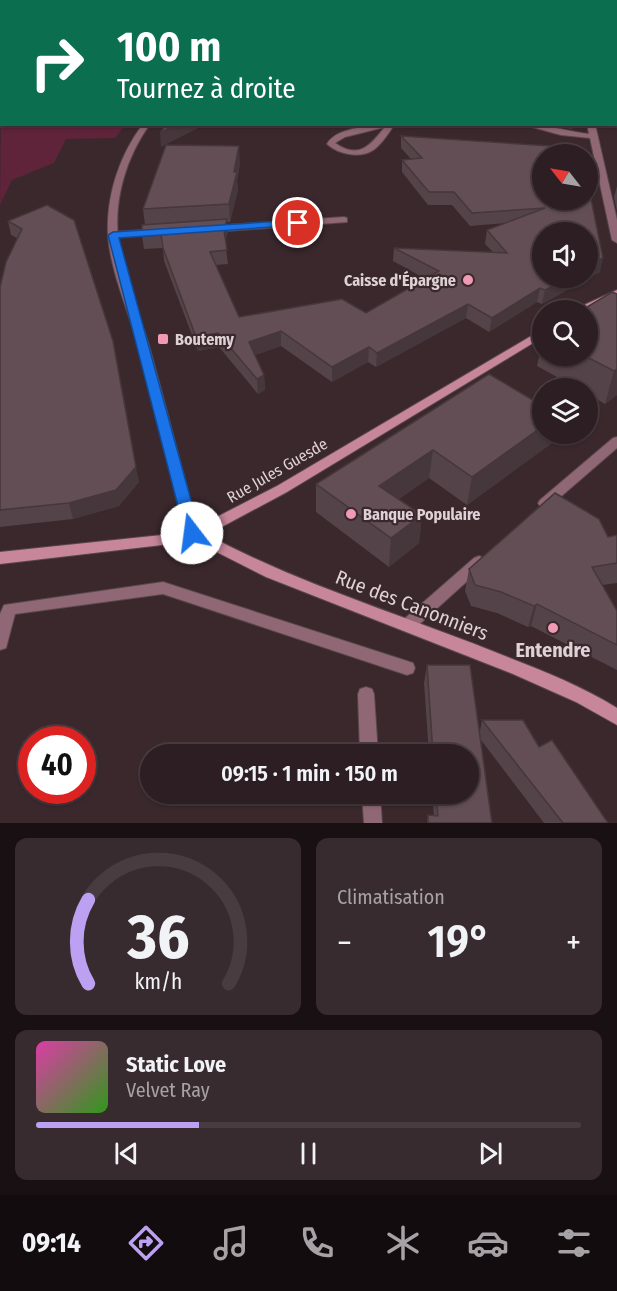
<!DOCTYPE html>
<html lang="fr">
<meta charset="utf-8">
<style>
:root{--surface:#2c1e22;--page:#382b2f;--text:#f1f3f6;--muted:#a6a2a5;--line:#483c40;--accent:#bca0f2}
body{margin:0;font-family:"Fira Sans Condensed",sans-serif;background:var(--page);color:var(--text);height:100vh;display:flex;flex-direction:column;font-size:22px;white-space:nowrap}
*{box-sizing:border-box;margin:0}
p{font-size:20px;color:var(--muted)}
.icon{flex:none;width:33px;height:33px;fill:none;stroke:currentColor;stroke-width:2;stroke-linecap:round;stroke-linejoin:round}
.map{position:relative;height:823px;overflow:hidden}
.side{display:flex;flex-direction:column;gap:15px;padding:15px;background:#181013;flex:1}
.side>*{flex:none}
.top-card{position:absolute;left:0px;top:0px;width:618px;height:126px;box-shadow:0 2px 4px #0004,0 0 0 2px var(--line);background:#0b6e4f;color:#fff;overflow:hidden}
.needle{width:39px;rotate:301deg}
.fabs{position:absolute;left:532px;top:144px;display:grid;gap:12px}
.fabs a{display:grid;place-items:center;width:66px;height:66px;border-radius:50%;background:var(--surface);box-shadow:0 2px 4px #0004,0 0 0 2px var(--line);font-size:30px}
.speed{position:absolute;left:18px;top:726px;display:flex;gap:12px;font-size:30px;font-weight:700;text-align:center}
.speed>*{display:grid;place-content:center;width:78px;height:78px;border-radius:50%;background:var(--surface);box-shadow:0 2px 4px #0004,0 0 0 2px var(--line);line-height:1}
.speed .limit{border:9px solid #d22;background:#fff;color:#111}
.pin{position:absolute;display:grid;place-items:center;width:51px;height:51px;color:#fff;margin:-26px;border:3px solid #fff;border-radius:50%;box-shadow:0 2px 6px #0007}
.me{position:absolute;width:66px;margin:-33px;rotate:345deg;stroke-linejoin:round;filter:drop-shadow(0 0 4px #0008)}
.turn{display:flex;align-items:center;gap:21px;height:126px;padding:0 18px;font-size:27px}
.turn .icon{width:78px;height:78px;stroke-width:2.5}
.turn b{display:block;font-size:42px;line-height:51px}
.big{font-size:45px;font-weight:600;line-height:1.1}
.side .tile{flex:1;display:flex;flex-direction:column;justify-content:center;gap:9px;min-width:0;padding:0 21px;border-radius:12px;background:var(--page)}
.side .dial{align-items:center;gap:0}
.dial svg{height:156px;overflow:visible;fill:none;stroke:var(--line);stroke-width:7;stroke-linecap:round;text-anchor:middle}
.dial text{fill:var(--text);stroke:none}
.song{display:flex;align-items:center;gap:18px}
.cover{width:72px;height:72px;border-radius:9px;background:linear-gradient(135deg,hsl(320 70% 55%),hsl(110 70% 35%))}
.played{height:6px;border-radius:3px;background:linear-gradient(90deg,var(--accent) 30%,var(--line) 30%)}
.keys{display:flex;justify-content:space-around;direction:ltr}
.heat{display:flex;justify-content:space-between;align-items:center;font-size:33px;direction:ltr}
.side .tiles{flex:1;display:grid;gap:15px;grid-template-columns:1fr 1fr}
.tile:last-child{grid-column:span 2}
.trip{position:absolute;left:140px;top:744px;width:339px;height:60px;border-radius:30px;background:var(--surface);box-shadow:0 2px 4px #0004,0 0 0 2px var(--line);font-weight:600;line-height:60px;text-align:center}
.tabs{display:flex;height:96px;justify-content:space-around;align-items:center;background:#120c0e;color:var(--muted)}
.tabs .icon{width:42px;height:42px}
.tabs .on{color:var(--accent)}
.tabs b{font-size:27px;color:var(--text)}
.map>svg:first-child{display:block}
.green{fill:#5f233a}
.lines{fill:none;stroke-linecap:round;stroke-linejoin:round}
.service-casing{stroke:#58474b;stroke-width:2}
.pedestrian-casing{stroke:#58474b;stroke-width:2}
.minor-casing{stroke:#58474b;stroke-width:2}
.tertiary-casing{stroke:#58474b;stroke-width:2}
.secondary-casing{stroke:#58474b;stroke-width:2}
.service{fill:#906774;fill-rule:evenodd}
.pedestrian{fill:#906774;fill-rule:evenodd}
.minor{fill:#906774;fill-rule:evenodd}
.tertiary{fill:#906774;fill-rule:evenodd}
.secondary{fill:#c8869b;fill-rule:evenodd}
.wall{fill:#544348}
.shaded-wall{fill:#45373b}
.building{fill:#624e54;stroke:#45373b;stroke-width:1.5}
.route{fill:#1a73e8;stroke:#114b97;stroke-width:1.5}
.poi-dot{fill:#f09ab6;stroke:#3a282d;stroke-width:2}
.labels{text-anchor:middle;stroke-width:4.5;stroke-linejoin:round;paint-order:stroke}
.poi-label{font-size:16px;font-weight:bold;fill:#dfd2d6;stroke:#3a282d;text-anchor:start}
.street-label{font-size:16px;fill:#dfd2d6;stroke:#3a282d}
.near-street-label{font-size:20px;fill:#dfd2d6;stroke:#3a282d}
.near-poi-label{font-size:20px;font-weight:bold;fill:#dfd2d6;stroke:#3a282d}
</style>
<div class="map">
<svg width="617" height="823" viewBox="0 0 617 823">
<rect width="100%" height="100%" fill="#3a282d"/>
<!-- green -->
<path class="green" d="M1,107L2,124L125,125L115,138L66,139L54,163L12,180L0,205Z"/>
<g class="lines">
<!-- service casing -->
<g class="service-casing">
<path id="service" d="M344,217L347,218V222L213,232L209,229L213,226Z
M157,229L162,232L160,234L113,238L108,235L113,232Z
M617,437V448L550,506H540L538,503L540,500L613,438Z
M479,556L484,558L486,562L484,566L413,630L408,631L403,630L400,625L403,620L474,558Z"/>
</g>
<!-- pedestrian casing -->
<g class="pedestrian-casing">
<path id="pedestrian" d="M163,582L407,661L413,663L415,668L413,673L407,675L163,594L15,614L6,648L0,650V614L4,605Z"/>
</g>
<!-- minor casing -->
<g class="minor-casing">
<path id="minor" d="M563,0H569V2H563Z
M376,124H395C389,132 384,141 377,147C364,160 339,155 327,144C335,129 361,128 376,124ZM385,127C370,145 360,160 335,143L345,137Z
M521,124C544,124 566,131 589,134L587,124H595L617,220V243L612,240L590,138L561,135Z
M366,687L372,689L374,694L378,754H360L358,694L360,689Z
M362,794H380L382,823H364Z"/>
</g>
<!-- tertiary casing -->
<g class="tertiary-casing">
<path id="tertiary" d="M143,124H150C127,156 114,197 118,237C121,273 137,308 148,342C166,406 182,469 199,533L197,537L192,538L187,537L185,533C169,469 154,405 137,342C127,307 111,272 108,236C106,196 119,156 143,124Z"/>
</g>
<!-- secondary casing -->
<g class="secondary-casing">
<path id="secondary" d="M617,290V297L586,310H573Z
M543,329V337L287,492L216,530L204,533C300,585 404,615 505,656C543,671 582,686 617,708V725L576,702L513,674L266,577L189,538L162,545L0,564V552L162,535L207,522L277,486Z"/>
</g>
<!-- service -->
<use href="#service" class="service"/>
<!-- pedestrian -->
<use href="#pedestrian" class="pedestrian"/>
<!-- minor -->
<use href="#minor" class="minor"/>
<!-- tertiary -->
<use href="#tertiary" class="tertiary"/>
<!-- secondary -->
<use href="#secondary" class="secondary"/>
</g>
<!-- wall -->
<path class="wall" d="M0,0L2,2V78H0Z
M546,124H573L572,129Z
M401,136L581,148L600,272L542,304L537,302L489,332L466,318L376,367L368,362L332,382L281,346L255,355L264,375L265,390L258,394L219,347L198,351L164,261L163,248L144,249L142,236L145,225L143,209L240,163L237,181L238,190L230,222H227L228,232L225,241L228,264L216,265L239,317L366,313L426,279L393,261L394,248L493,252L485,244L487,230L506,223L470,226L452,205H428L402,172V160L411,159L401,148Z
M617,186V211L614,197Z
M47,205L139,482L119,506L73,519L0,527V287L17,238L11,235L8,221Z
M617,294V395L605,404L588,394V388H577L537,366L543,339V356H588Z
M489,374L552,443L467,505L429,478L399,499L422,515L419,543L389,567L316,512V484Z
M617,535V583L602,585L617,611V670L531,626L528,627L497,613L471,606L465,591L469,569Z
M427,665L480,731L482,720L539,747L608,823H544L481,740L492,823H427L428,815L434,816L432,794H468V754H429L424,683Z"/>
<!-- shaded-wall -->
<path class="shaded-wall" d="M177,124H206L161,147L160,133Z
M239,146L240,163L237,181L238,190L230,222L229,204Z
M227,219L228,232L224,243V230Z
M603,258L600,272L542,304L545,290L568,278H588V266Z
M540,288L537,302L489,332L492,318Z
M468,304L466,318L376,367L377,353Z
M281,331V346L250,357L249,342Z
M218,333L219,347L198,351L196,337Z
M369,347L368,362L332,382V367Z
M617,369V395L605,404L614,371Z
M264,375L265,390L258,394L257,379Z
M543,426V434H554L552,443L467,505L472,477Z
M433,450L429,478L377,514L379,486Z
M136,467L139,482L119,506L73,519L69,503Z
M422,515L419,543L389,567L391,538Z
M537,604L531,626L528,627L534,606Z"/>
<!-- building -->
<path class="building" d="M0,0H552V2H2V66H0L1,57H0Z
M166,124H177L160,133Z
M401,136L581,148L582,154H543V200H588V184L603,258L588,266V232H543V278H568L545,290L540,288L492,318L468,304L377,353L369,347L332,367L281,331L249,342L264,375L257,379L218,333L196,337L163,248L161,235L142,236V225L227,219L224,230L227,250L210,252L239,317L342,299L366,313L439,271L394,248L507,253L487,230L545,208L472,213L454,192H429L402,160L422,158Z
M166,145L239,146L234,172H237L229,204L143,209Z
M47,205L74,220L113,341L136,467L116,490L69,503L0,510V287L6,262L22,229L8,221Z
M612,292L617,294V369L614,371L585,356H588V310H582Z
M489,374L543,406V426L472,477L433,450L379,486L422,515L391,538L316,484Z
M555,493L599,519L608,537L617,535V563L592,567L617,611V645L537,604L534,606L501,592L475,585L469,569Z
M427,665H470L492,823H428V815L438,816L436,794H468V754H433Z
M482,720H523L539,747L552,740L608,823H563Z"/>
<!-- route -->
<path class="route" d="M298,220L301,221V225L119,238L200,533L197,537H186L108,235L113,232Z"/>
<!-- markers -->
<g class="poi-dot">
<circle cx="468" cy="280" r="6"/>
<rect x="157" y="333" width="12" height="12" rx="3"/>
<circle cx="351" cy="514" r="6"/>
<circle cx="553" cy="628" r="6"/>
</g>
<g class="labels">
<!-- poi labels -->
<g class="poi-label">
<text x="456" y="286" text-anchor="end">Caisse d'Épargne</text>
<text x="175" y="345">Boutemy</text>
<text x="363" y="520">Banque Populaire</text>
</g>
<!-- street labels -->
<g class="street-label">
<text transform="translate(277 470) rotate(-30)" y="6">Rue Jules Guesde</text>
</g>
<!-- near-street labels -->
<g class="near-street-label">
<text transform="translate(412 605) rotate(21)" y="7">Rue des Canonniers</text>
</g>
<!-- near-poi labels -->
<g class="near-poi-label">
<text x="553" y="657">Entendre</text>
</g>
</g>
</svg>
<div class="fabs">
<a><svg class="needle" viewBox="-14 -14 28 28"><path d="M0-13l5 13h-10z" fill="#e53935"/><path d="M0 13l5-13h-10z" fill="#a6a2a5"/></svg></a>
<a><svg class="icon" aria-label="sound" viewBox="0 0 24 24"><path d="M4 9h4l5-4v14l-5-4H4zM17 9q2 3 0 6"/></svg></a>
<a><svg class="icon" aria-label="search" viewBox="0 0 24 24"><circle cx="10" cy="10" r="6"/><path d="M15 15l6 6"/></svg></a>
<a><svg class="icon" aria-label="layers" viewBox="0 0 24 24"><path d="M12 4l9 5-9 5-9-5zM3 14l9 5 9-5"/></svg></a>
</div>
<div class="speed"><div class="limit">40</div></div>
<div class="pin" style="left:298px;top:223px;background:#d93025"><svg class="icon" aria-label="arrive" viewBox="0 0 24 24"><path d="M6 21V4h12l-3 4 3 4H6"/></svg></div>
<svg class="me" style="left:192px;top:533px" viewBox="-20 -20 40 40"><circle r="19" fill="#fff"/><path d="M0-13L10 11 0 6-10 11z" fill="#1a73e8"/></svg>
<div class="trip">09:15 · 1 min · 150 m</div>
<div class="top-card">
<div class="turn"><svg class="icon" aria-label="right" viewBox="0 0 24 24"><path d="M7 20v-9h11M14 6l5 5-5 5"/></svg><div><b>100 m</b>Tournez à droite</div></div>
</div>
</div>
<section class="side">
<div class="tiles">
<div class="tile dial"><svg viewBox="0 0 100 80">
<path d="M14 69A42 42 0 1 1 86 69"/>
<path d="M14 69A42 42 0 0 1 14 26" stroke="#bca0f2"/>
<text x="50" y="56" font-size="32" font-weight="700">36</text>
<text x="50" y="72" font-size="11">km/h</text>
</svg></div>
<div class="tile"><p>Climatisation</p>
<div class="heat"><a>−</a><b class="big">19°</b><a>+</a></div>
</div>
<div class="tile">
<div class="song"><i class="cover"></i><div><b>Static Love</b><p>Velvet Ray</p></div></div>
<div class="played"></div>
<div class="keys"><svg class="icon" aria-label="previous" viewBox="0 0 24 24"><path d="M18 5L8 12l10 7zM5 5v14"/></svg><svg class="icon" aria-label="pause" viewBox="0 0 24 24"><path d="M8 5v14M16 5v14"/></svg><svg class="icon" aria-label="next" viewBox="0 0 24 24"><path d="M6 5l10 7-10 7zM19 5v14"/></svg></div>
</div>
</div>
</section>
<nav class="tabs">
<b>09:14</b>
<svg class="icon on" aria-label="directions" viewBox="0 0 24 24"><path d="M12 3l9 9-9 9-9-9zM9 14v-3h6M13 9l2 2-2 2"/></svg>
<svg class="icon" aria-label="music" viewBox="0 0 24 24"><path d="M9 18V5l10-2v13"/><circle cx="6" cy="18" r="3"/><circle cx="16" cy="16" r="3"/></svg>
<svg class="icon" aria-label="phone" viewBox="0 0 24 24"><path d="M5 4h4l2 5-3 2q2 4 5 5l2-3 5 2v4C11 20 4 13 5 4z"/></svg>
<svg class="icon" aria-label="climate" viewBox="0 0 24 24"><path d="M12 3v18M4 7l16 10M4 17L20 7"/></svg>
<svg class="icon" aria-label="car" viewBox="0 0 24 24"><path d="M5 17H2v-5l4-1 3-4h7l3 4 3 1v5h-3M9 17h6M6 11h13"/><circle cx="7" cy="17" r="2"/><circle cx="17" cy="17" r="2"/></svg>
<svg class="icon" aria-label="filters" viewBox="0 0 24 24"><path d="M4 7h16M4 17h16"/><circle cx="9" cy="7" r="2"/><circle cx="15" cy="17" r="2"/></svg>
</nav>
